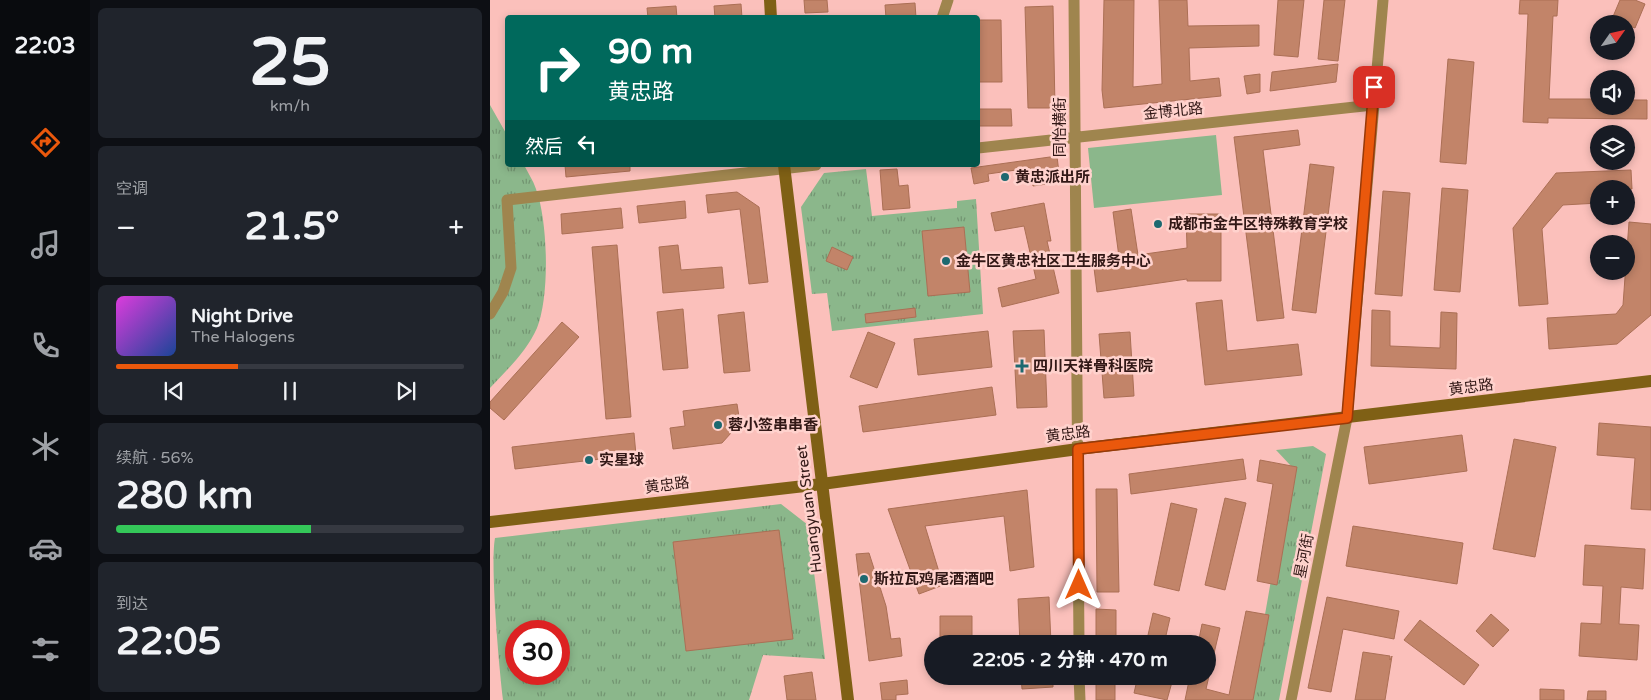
<!DOCTYPE html>
<html lang="zh">
<meta charset="utf-8">
<style>
:root{--surface:#171b24;--page:#20242c;--text:#f1f3f6;--muted:#9ea1a6;--line:#363941;--accent:#ea580c}
body{margin:0;font-family:"Varela Round","Noto Sans SC",sans-serif;background:var(--page);color:var(--text);height:100vh;display:flex;flex-direction:column;font-size:19px;white-space:nowrap}
*{box-sizing:border-box;margin:0}
p{font-size:16px;color:var(--muted)}
.icon{flex:none;width:28px;height:28px;fill:none;stroke:currentColor;stroke-width:2;stroke-linecap:round;stroke-linejoin:round}
.map{position:relative;flex:1;overflow:hidden}
.details{display:flex;flex-direction:column;gap:8px;padding:8px;background:#0d0f14;width:400px}
.details>*{flex:none}
.hud{position:absolute;left:15px;top:15px;width:475px;height:152px;border-radius:5px;box-shadow:0 2px 8px #0003;background:#00695c;color:#fff;overflow:hidden}
.needle{width:32px;rotate:56deg}
.fabs{position:absolute;left:1100px;top:15px;display:grid;gap:10px}
.fabs a{display:grid;place-items:center;width:45px;height:45px;border-radius:50%;background:var(--surface);box-shadow:0 2px 8px #0003;font-size:25px}
.speed{position:absolute;left:15px;top:620px;display:flex;gap:10px;font-size:25px;font-weight:700;text-align:center}
.speed>*{display:grid;place-content:center;width:65px;height:65px;border-radius:50%;background:var(--surface);box-shadow:0 2px 8px #0003;line-height:1}
.speed .limit{border:8px solid #d22;background:#fff;color:#111}
.pin{position:absolute;display:grid;place-items:center;width:42px;height:42px;color:#fff;margin:-21px;border-radius:10px;box-shadow:0 2px 8px #0006}
.me{position:absolute;width:55px;margin:-28px;rotate:0deg;stroke-linejoin:round;filter:drop-shadow(0 0 4px #0008)}
.turn{display:flex;align-items:center;gap:18px;height:105px;padding:0 20px;font-size:22px}
.turn .icon{width:65px;height:65px;stroke-width:2.5}
.turn b{display:block;font-size:35px;line-height:42px}
.then{display:flex;align-items:center;height:48px;padding:0 20px;background:#0003;gap:10px;font-size:19px}
.big{font-size:38px;font-weight:700;line-height:1.1}
.details .tile{flex:1;display:flex;flex-direction:column;justify-content:center;gap:8px;min-width:0;padding:0 18px;border-radius:8px;background:var(--page)}
.details .dial{align-items:center;gap:0}
.dial b{font-size:65px;line-height:1}
.song{display:flex;align-items:center;gap:15px}
.cover{width:60px;height:60px;border-radius:8px;background:linear-gradient(135deg,hsl(300 70% 55%),hsl(220 70% 35%))}
.played{height:5px;border-radius:2px;background:linear-gradient(90deg,var(--accent) 35%,var(--line) 35%)}
.keys{display:flex;justify-content:space-around;direction:ltr}
.heat{display:flex;justify-content:space-between;align-items:center;font-size:28px;direction:ltr}
.charge{height:8px;border-radius:4px;background:linear-gradient(90deg,#34c759 56%,var(--line) 0)}
.trip{position:absolute;left:434px;top:635px;width:292px;height:50px;border-radius:25px;background:var(--surface);box-shadow:0 2px 8px #0003;font-weight:700;line-height:50px;text-align:center}
main{display:flex;flex:1;min-height:0}
.tab-bar{display:flex;flex-direction:column;width:90px;justify-content:space-around;align-items:center;background:#090b0e;color:var(--muted)}
.tab-bar .icon{width:35px;height:35px}
.tab-bar .on{color:var(--accent)}
.tab-bar b{font-size:22px;color:var(--text)}
.map>svg:first-child{display:block}
.park{fill:url(#park-tufts);fill-rule:evenodd}
.garden{fill:#8bb78b}
.building{fill:#c28469;stroke:#ab6f55}
.lines{fill:none;stroke-linecap:round;stroke-linejoin:round}
.street{stroke:#9f854e;stroke-width:11}
.secondary{stroke:#7f6015;stroke-width:12}
.route-casing{stroke:#983908;stroke-width:12}
.route{stroke:#ea580c;stroke-width:9}
.poi-dot{fill:#1d6970;stroke:#ffd2cd;stroke-width:2}
.labels{text-anchor:middle;stroke-width:5;stroke-linejoin:round;paint-order:stroke}
.street-label{font-size:15px;fill:#321816;stroke:#ffd2cd}
.poi-label{font-size:15px;font-weight:bold;fill:#321816;stroke:#ffd2cd;text-anchor:start}
</style>
<main>
<nav class="tab-bar">
<b>22:03</b>
<svg class="icon on" aria-label="directions" viewBox="0 0 24 24"><path d="M12 3l9 9-9 9-9-9zM9 14v-3h6M13 9l2 2-2 2"/></svg>
<svg class="icon" aria-label="music" viewBox="0 0 24 24"><path d="M9 18V5l10-2v13"/><circle cx="6" cy="18" r="3"/><circle cx="16" cy="16" r="3"/></svg>
<svg class="icon" aria-label="phone" viewBox="0 0 24 24"><path d="M5 4h4l2 5-3 2q2 4 5 5l2-3 5 2v4C11 20 4 13 5 4z"/></svg>
<svg class="icon" aria-label="climate" viewBox="0 0 24 24"><path d="M12 3v18M4 7l16 10M4 17L20 7"/></svg>
<svg class="icon" aria-label="car" viewBox="0 0 24 24"><path d="M5 17H2v-5l4-1 3-4h7l3 4 3 1v5h-3M9 17h6M6 11h13"/><circle cx="7" cy="17" r="2"/><circle cx="17" cy="17" r="2"/></svg>
<svg class="icon" aria-label="filters" viewBox="0 0 24 24"><path d="M4 7h16M4 17h16"/><circle cx="9" cy="7" r="2"/><circle cx="15" cy="17" r="2"/></svg>
</nav>
<section class="details">
<div class="tile dial"><b>25</b><p>km/h</p></div>
<div class="tile"><p>空调</p>
<div class="heat"><a>−</a><b class="big">21.5°</b><a>+</a></div>
</div>
<div class="tile">
<div class="song"><i class="cover"></i><div><b>Night Drive</b><p>The Halogens</p></div></div>
<div class="played"></div>
<div class="keys"><svg class="icon" aria-label="previous" viewBox="0 0 24 24"><path d="M18 5L8 12l10 7zM5 5v14"/></svg><svg class="icon" aria-label="pause" viewBox="0 0 24 24"><path d="M8 5v14M16 5v14"/></svg><svg class="icon" aria-label="next" viewBox="0 0 24 24"><path d="M6 5l10 7-10 7zM19 5v14"/></svg></div>
</div>
<div class="tile"><p>续航 · 56%</p><b class="big">280 km</b><div class="charge"></div></div>
<div class="tile"><p>到达</p><b class="big">22:05</b></div>
</section>
<div class="map">
<svg width="1161" height="700" viewBox="0 0 1161 700">
<defs>
<pattern id="park-tufts" width="24" height="20" patternUnits="userSpaceOnUse" patternTransform="scale(1.25)"><rect width="24" height="20" fill="#8bb78b"/><path d="M3 7l-1-3M5 7V3M7 7l1-3M15 17l-1-3M17 17v-4M19 17l1-3" fill="none" stroke="#729471"/></pattern>
</defs>
<rect width="100%" height="100%" fill="#fbc0bb"/>
<!-- park -->
<path class="park" d="M0,105L17,135L18,165H34C38,173 43,180 46,189C58,221 60,296 47,328C37,351 17,370 0,388Z
M376,169L382,216L467,208V201L486,199L493,314L342,331L337,293L322,294L311,207L334,173Z
M823,446L836,454L789,700H760L801,466L786,450Z
M291,504L318,525L335,659L273,655L259,700H13C9,666 0,565 5,538ZM26,631H69V674H26Z"/>
<!-- garden -->
<path class="garden" d="M726,135L732,195L604,208L598,148Z"/>
<!-- building -->
<path class="building" d="M314,0H337L338,12L315,13Z
M614,0H644L643,87L672,84L669,0H697L698,26L769,25V46L699,48L700,81L729,78L731,96L614,108L612,90Z
M788,0H814L808,57L784,55Z
M834,0H855L848,61L828,59Z
M1030,0H1068L1067,16H1063L1059,99H1109V106H1136V100H1157V119L1058,118V123L1033,122L1038,14H1029Z
M1130,0H1145L1155,4L1145,28L1122,19Z
M425,3L426,18H396L395,5Z
M251,4L252,18H225L224,6Z
M186,6L187,18H158L157,8Z
M563,6L565,108H538L535,7Z
M488,20H511L512,82H489Z
M958,59L984,62L976,164L950,162Z
M848,64L846,82L780,91L782,72Z
M770,74V92L757,94L754,76Z
M488,109H521L522,126H488Z
M808,130L810,145L773,150L794,318L767,321L744,137Z
M567,156L570,182L543,186L540,168L498,174L499,181L484,184L481,168Z
M820,164L844,167L826,313L802,310Z
M75,165H140V171L76,177Z
M407,169L409,186L418,185L420,208L393,210L390,170Z
M1141,170L1142,189H1109V203L1073,205L1052,229L1058,304L1029,306L1023,228L1066,173Z
M952,188L978,190L970,292L944,290Z
M893,191L920,193L912,296L885,294Z
M247,192L269,207L278,282L259,284L250,209L218,213L216,195Z
M195,201L196,218L149,223L147,206Z
M554,203L561,241H557L569,293L512,307L508,288L546,279L534,226L505,231L501,213Z
M131,208L133,228L72,234L71,214Z
M641,209L648,255L697,248L696,214H731V281H697V279L607,292L603,260L629,257L623,212Z
M1139,222L1161,224V315L1127,344L1059,349L1057,318L1126,314L1133,305Z
M474,227L480,292L438,296L432,231Z
M127,245L141,417L116,419L102,247Z
M188,245L191,270L232,267L234,288L173,293L169,247Z
M342,247L363,257L357,270L336,261Z
M732,300L737,351L808,344L812,375L715,385L706,303Z
M425,308L426,317L376,323L375,314Z
M193,309L198,368L173,370L167,312Z
M882,310L900,311V346L950,348L951,312L967,313L966,369L881,366Z
M254,312L260,371L234,373L228,315Z
M72,322L89,337L14,420L0,408V402Z
M554,330L557,407L527,408L523,331Z
M498,331L502,367L428,375L424,339Z
M378,332L405,343L387,388L360,377Z
M640,332L644,396L614,398L609,334Z
M502,387L506,415L373,432L369,406Z
M247,404L250,423L232,443L183,449L180,428L195,426L193,411Z
M1109,423L1161,427V510L1141,509L1145,458L1107,455Z
M144,433L146,455L25,469L22,447Z
M972,435L977,471L879,484L874,447Z
M1024,439L1066,447L1045,557L1003,549Z
M753,459L756,479L641,494L639,474Z
M770,460L807,467L787,585L767,581L783,484L767,481Z
M606,489H627L629,592H607Z
M537,490L544,567L520,571L514,516L435,526L453,585L429,594L398,509Z
M735,498L756,503L735,590L715,585Z
M681,503L707,509L689,591L664,585Z
M863,526L973,543L967,584L856,566Z
M289,530L303,639L196,651L183,542Z
M1095,545L1155,549L1153,589L1131,587L1129,624L1149,625L1147,660L1089,656L1091,623L1111,624L1113,586L1093,585Z
M379,553L396,606L401,639L410,638L412,656L379,661L366,554Z
M559,597L561,644H530L528,599Z
M837,597L909,611L904,639L853,629L841,692L818,688Z
M606,609L626,610V644H606Z
M756,611L779,615L763,700H695L700,676H719L716,689L739,695Z
M663,613L680,618L674,644H656Z
M1001,614L1019,630L1003,647L986,631Z
M450,616H482V644H450Z
M930,620L989,665L974,685L914,640Z
M712,624L730,628L721,666H718V644H708Z
M873,652L900,656V660L902,656L895,700H865Z
M322,672L326,700H297L294,676Z
M531,676H563V687L532,689Z
M606,676H625V700H606Z
M648,676H667L666,678L682,682L677,700L644,693Z
M417,680L418,694L406,695V700H392L390,683Z
M1050,689L1074,690V700H1050Z
M1098,691H1116V700H1097Z"/>
<g class="lines">
<!-- street -->
<path class="street" d="M584,0L589,644
M452,18L458,0
M488,148L883,105
M0,314L13,292L21,268L17,200L326,165
M589,676L590,700
M801,700L857,418L893,0"/>
<!-- secondary -->
<path class="secondary" d="M280,0L281,18
M294,165L358,700
M0,522L332,484L588,449L1161,381"/>
</g>
<g class="lines">
<!-- route casing -->
<g class="route-casing">
<path id="route" d="M589,585L588,449L857,418L884,87"/>
</g>
<!-- route -->
<use href="#route" class="route"/>
</g>
<!-- markers -->
<g class="poi-dot">
<circle cx="515" cy="177" r="5"/>
<circle cx="668" cy="224" r="5"/>
<circle cx="456" cy="261" r="5"/>
<path d="M529.5 358.5h5v5h5v5h-5v5h-5v-5h-5v-5h5z"/>
<circle cx="228" cy="425" r="5"/>
<circle cx="99" cy="460" r="5"/>
<circle cx="374" cy="579" r="5"/>
</g>
<g class="labels">
<!-- street labels -->
<g class="street-label">
<text transform="translate(683 111) rotate(-6)" y="5">金博北路</text>
<text transform="translate(570 127) rotate(-90)" y="5">同怡横街</text>
<text transform="translate(981 387) rotate(-7)" y="5">黄忠路</text>
<text transform="translate(578 434) rotate(-7)" y="5">黄忠路</text>
<text transform="translate(177 485) rotate(-7)" y="5">黄忠路</text>
<text transform="translate(319 509) rotate(-97)" y="5">Huangyuan Street</text>
<text transform="translate(814 556) rotate(-79)" y="5">星河街</text>
</g>
<!-- poi labels -->
<g class="poi-label">
<text x="525" y="182">黄忠派出所</text>
<text x="678" y="229">成都市金牛区特殊教育学校</text>
<text x="466" y="266">金牛区黄忠社区卫生服务中心</text>
<text x="543" y="371">四川天祥骨科医院</text>
<text x="238" y="430">蓉小签串串香</text>
<text x="109" y="465">实星球</text>
<text x="384" y="584">斯拉瓦鸡尾酒酒吧</text>
</g>
</g>
</svg>
<div class="fabs">
<a><svg class="needle" viewBox="-14 -14 28 28"><path d="M0-13l5 13h-10z" fill="#e53935"/><path d="M0 13l5-13h-10z" fill="#9ea1a6"/></svg></a>
<a><svg class="icon" aria-label="sound" viewBox="0 0 24 24"><path d="M4 9h4l5-4v14l-5-4H4zM17 9q2 3 0 6"/></svg></a>
<a><svg class="icon" aria-label="layers" viewBox="0 0 24 24"><path d="M12 4l9 5-9 5-9-5zM3 14l9 5 9-5"/></svg></a>
<a>+</a>
<a>−</a>
</div>
<div class="speed"><div class="limit">30</div></div>
<div class="pin" style="left:884px;top:87px;background:#d93025"><svg class="icon" aria-label="arrive" viewBox="0 0 24 24"><path d="M6 21V4h12l-3 4 3 4H6"/></svg></div>
<svg class="me" style="left:589px;top:585px" viewBox="-20 -20 40 40"><path d="M0-17L14 15 0 8-14 15z" fill="#ea580c" stroke="#fff" stroke-width="4"/></svg>
<div class="trip">22:05 · 2 分钟 · 470 m</div>
<div class="hud">
<div class="turn"><svg class="icon" aria-label="right" viewBox="0 0 24 24"><path d="M7 20v-9h11M14 6l5 5-5 5"/></svg><div><b>90 m</b>黄忠路</div></div>
<div class="then">然后<svg class="icon" aria-label="left" viewBox="0 0 24 24"><path d="M17 20v-9H6M10 6l-5 5 5 5"/></svg></div>
</div>
</div>
</main>
